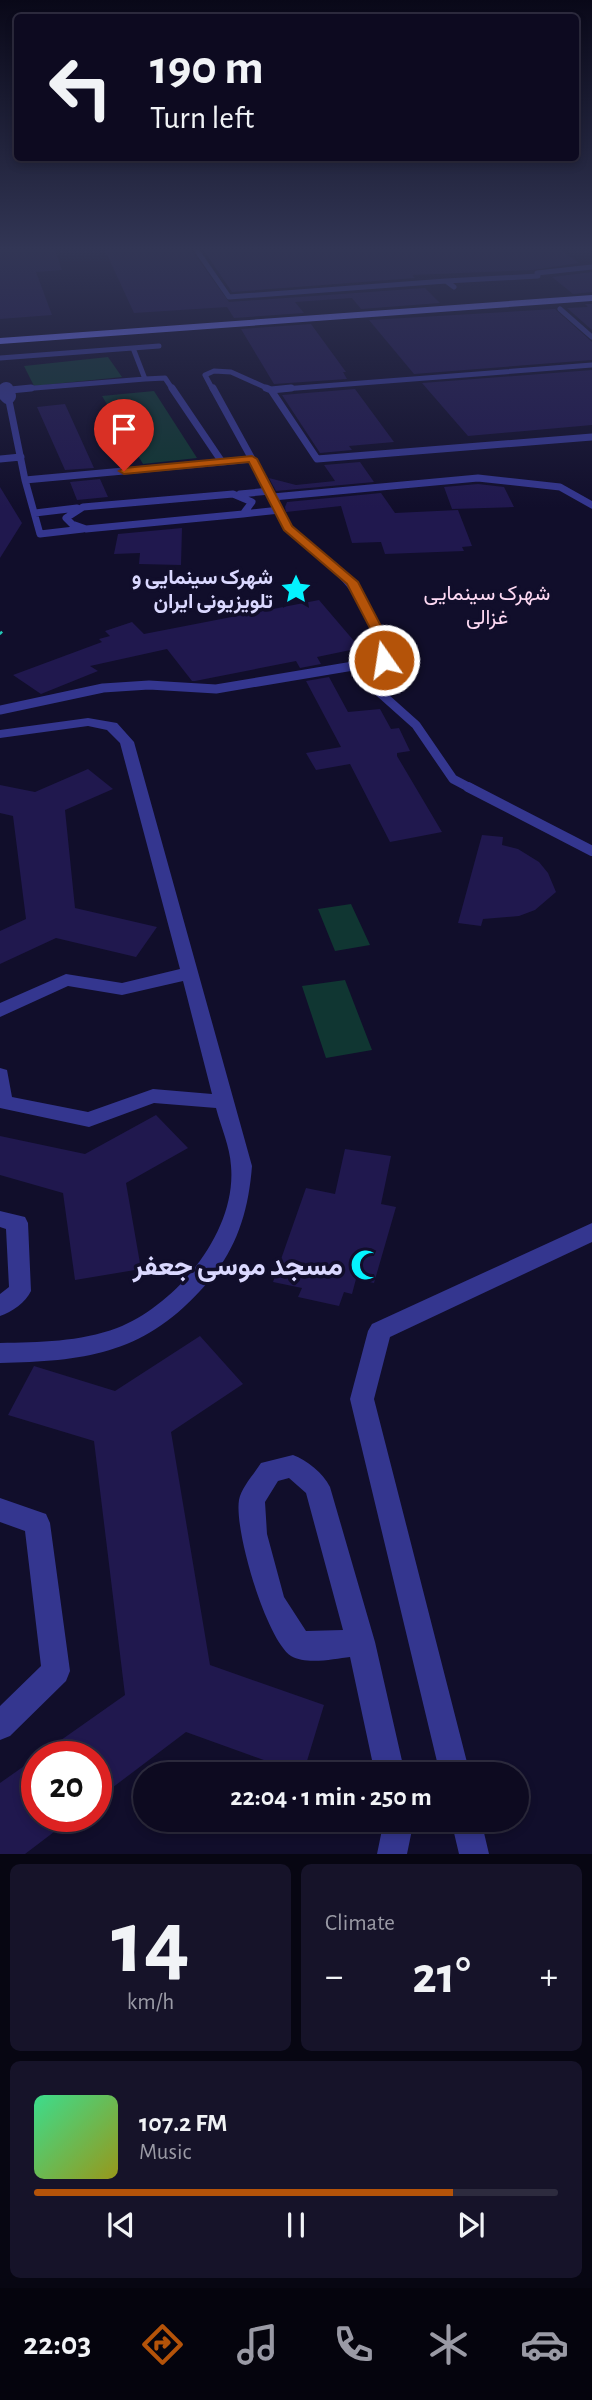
<!DOCTYPE html>
<meta charset="utf-8">
<style>
:root{--surface:#0d0a20;--page:#161329;--text:#f1f3f6;--muted:#9a9aa5;--line:#2d2b3e;--accent:#b45309}
body{margin:0;font-family:"Alegreya Sans",Vazirmatn,sans-serif;background:var(--page);color:var(--text);height:100vh;display:flex;flex-direction:column;font-size:26px;white-space:nowrap}
*{box-sizing:border-box;margin:0}
p{font-size:23px;color:var(--muted)}
.icon{flex:none;width:38px;height:38px;fill:none;stroke:currentColor;stroke-width:2;stroke-linecap:round;stroke-linejoin:round}
.map{position:relative;height:1854px;overflow:hidden}
.side{display:flex;flex-direction:column;gap:10px;padding:10px;background:#070612;flex:1}
.side>*{flex:none}
.hud{position:absolute;left:14px;top:14px;width:565px;height:147px;border-radius:7px;box-shadow:0 4px 10px #0003,0 0 0 2px var(--line);background:#0d0a20;color:var(--text);overflow:hidden}
.speed{position:absolute;left:21px;top:1741px;display:flex;gap:14px;font-size:35px;font-weight:700;text-align:center}
.speed>*{display:grid;place-content:center;width:91px;height:91px;border-radius:50%;background:var(--surface);box-shadow:0 4px 10px #0003,0 0 0 2px var(--line);line-height:1}
.speed .limit{border:10px solid #d22;background:#fff;color:#111}
.pin{position:absolute;display:grid;place-items:center;width:60px;height:60px;color:#fff;margin:-72px -30px;border-radius:50% 50% 50% 0;rotate:-45deg;box-shadow:0 0 7px #0007}
.pin .icon{rotate:45deg}
.me{position:absolute;width:77px;margin:-38px;rotate:347deg;stroke-linejoin:round;filter:drop-shadow(0 0 5px #0008)}
.turn{display:flex;align-items:center;gap:24px;height:147px;padding:0 21px;font-size:32px}
.turn .icon{width:91px;height:91px;stroke-width:2.5}
.turn b{display:block;font-size:49px;line-height:60px}
.big{font-size:52px;font-weight:700;line-height:1.1}
.side .card{flex:1;display:flex;flex-direction:column;justify-content:center;gap:10px;min-width:0;padding:0 24px;border-radius:10px;background:var(--page)}
.side .dial{align-items:center;gap:0}
.dial b{font-size:91px;line-height:1}
.song{display:flex;align-items:center;gap:21px}
.cover{width:84px;height:84px;border-radius:10px;background:linear-gradient(135deg,hsl(150 70% 55%),hsl(60 70% 35%))}
.played{height:7px;border-radius:4px;background:linear-gradient(90deg,var(--accent) 80%,var(--line) 80%)}
.keys{display:flex;justify-content:space-around;direction:ltr}
.heat{display:flex;justify-content:space-between;align-items:center;font-size:38px;direction:ltr}
.side .tiles{flex:1;display:grid;gap:10px;grid-template-columns:1fr 1fr}
.card:last-child{grid-column:span 2}
.trip{position:absolute;left:133px;top:1762px;width:396px;height:70px;border-radius:35px;background:var(--surface);box-shadow:0 4px 10px #0003,0 0 0 2px var(--line);font-weight:700;line-height:70px;text-align:center}
.menu{display:flex;height:112px;justify-content:space-around;align-items:center;background:#05040d;color:var(--muted)}
.menu .icon{width:49px;height:49px}
.menu .on{color:var(--accent)}
.menu b{font-size:32px;color:var(--text)}
.map>svg:first-child{display:block}
.green{fill:#103632}
.building{fill:#20184e}
.lines{fill:none;stroke-linecap:round;stroke-linejoin:round}
.path{stroke:#23c8b5;stroke-width:3.5;stroke-dasharray:2.5 4.5;stroke-linecap:butt}
.service-far3{stroke:#34368f;stroke-width:5}
.service-far2{stroke:#34368f;stroke-width:7}
.service-far1{stroke:#34368f;stroke-width:9}
.service{stroke:#34368f;stroke-width:10}
.pedestrian{stroke:#34368f;stroke-width:16}
.minor{fill:#34368f;fill-rule:evenodd}
.tertiary{fill:#34368f;fill-rule:evenodd}
.secondary{fill:#6f73ff;fill-rule:evenodd}
.route{fill:#b45309;stroke:#753606;stroke-width:2}
.labels{text-anchor:middle;stroke-width:7;stroke-linejoin:round;paint-order:stroke}
.far-poi-label{font-size:21px;font-weight:bold;fill:#dad8ff;stroke:#110e2b;text-anchor:end}
.far-neighbourhood-label{font-size:21px;fill:#ffdaf4;stroke:#110e2b}
.near-poi-label{font-size:28px;font-weight:bold;fill:#dad8ff;stroke:#110e2b;text-anchor:end}
</style>
<div class="map">
<svg width="592" height="1854" viewBox="0 0 592 1854">
<rect width="100%" height="100%" fill="#110e2b"/>
<!-- green -->
<path class="green" d="M108,357L122,377L34,386L24,366Z
M154,391L197,458L143,464L102,396Z
M351,904L370,945L335,951L318,909Z
M345,980L372,1050L326,1058L302,986Z"/>
<!-- building -->
<path class="building" d="M0,248H54L62,270L36,272L52,315L0,319Z
M104,248H190L229,302L425,288L440,303L361,309L352,298L295,302L304,313L234,318L227,307L134,313Z
M202,248H558L579,263L533,270L412,275L415,278L232,292Z
M592,272V292L573,294L552,277Z
M585,304H592V330L567,308L588,307Z
M555,309L592,342V360L414,374L369,320Z
M311,324L346,372H343L347,379L274,384L241,329Z
M592,370V425L468,436L422,383Z
M355,389L394,442L349,446L352,450L320,453L282,395Z
M65,404L94,468L65,470L37,407Z
M360,462L374,482L276,491L269,478L296,485L335,481L324,465Z
M100,479L108,497L77,500L70,482Z
M478,484L504,487L514,507L452,509L444,487Z
M0,487L22,523L0,558Z
M381,493L395,513L458,510L472,546L462,547L464,551L385,554L381,542L352,543L341,506L286,512L285,507L287,502Z
M182,528L181,565L139,564L140,553L114,554L118,534Z
M319,600L360,648L317,657L321,664L300,668L296,661L195,681H192L167,649L90,666L98,671L41,694L13,675L102,642L99,639L110,636L105,631L132,622L144,634Z
M329,677L348,712L380,709L391,729L399,728L410,751L397,753V756L442,832L390,842L350,764L316,770L306,753L341,747L306,681Z
M88,769L113,789L65,810L75,908L157,927L136,957L56,938L0,964V931L26,919L13,816L0,813V785L35,792Z
M482,835L503,837L502,845L518,849L539,862L548,873L556,892L535,910L519,916L483,919L481,926L458,923Z
M156,1115L188,1148L126,1183L141,1269L75,1280L63,1193L0,1175V1136L85,1154Z
M345,1149L391,1156L381,1204L396,1207L374,1283L356,1279L352,1294L344,1292L339,1306L298,1297L302,1288L273,1282L306,1188L335,1194Z
M200,1336L243,1384L171,1432L210,1665L324,1705L303,1774L186,1732L96,1800V1757H37L125,1695L94,1441L8,1415L34,1366L115,1391Z
M37,1757V1816H75L25,1854H0V1783Z"/>
<g class="lines">
<!-- path -->
<path class="path" d="M0,632L4,636"/>
<!-- service-far3 -->
<path class="service-far3" d="M195,248L229,297L446,281L454,287
M446,281L538,276L537,273L592,267
M560,309L592,337
M0,358L159,346
M145,379L165,378L173,390
M10,390L145,379L133,348
M213,390L205,375L214,371L231,372L271,390
M271,390L592,365"/>
<!-- service-far2 -->
<path class="service-far2" d="M213,388L252,459
M266,388L271,390
M291,388L271,390L317,459L592,437
M0,391L31,388
M3,397L8,396L25,480L222,462L172,388
M0,459L21,457
M222,462L252,459L288,528L334,567
M25,480L40,534L83,529
M233,494L252,502L243,514L86,529L72,524L66,518L83,507Z
M240,494L270,491
M273,497L478,478L560,487L592,505
M35,513L77,508
M243,514L280,510"/>
<!-- service-far1 -->
<path class="service-far1" d="M332,565C363,591 374,622 384,660L360,675L416,725L453,779L472,789
M0,710L103,688L149,685L216,689L377,662"/>
<!-- service -->
<path class="service" d="M468,787L592,851"/>
<!-- pedestrian -->
<path class="pedestrian" d="M6,390L8,396"/>
<!-- minor -->
<path class="minor" d="M88,718L117,723L134,742L252,1166C248,1216 235,1254 200,1291C141,1355 83,1361 0,1363V1343C39,1342 80,1342 117,1328C176,1305 237,1232 231,1166C230,1147 221,1127 216,1108L154,1103L89,1127L0,1108V1068L7,1070L12,1097L88,1112L153,1089L212,1094L183,981L122,995L68,986L0,1017V1003L66,974L122,983L180,969L120,743L107,730L88,726L0,738V730Z
M0,1211L25,1217L28,1223L31,1291C26,1302 12,1312 0,1316V1294L9,1287L6,1229L0,1227Z
M293,1455C307,1460 323,1473 330,1487L375,1642L405,1774H375L350,1657C334,1659 306,1665 291,1656C266,1639 234,1530 239,1500C241,1488 254,1474 261,1463ZM289,1478L306,1493L343,1630L306,1631L284,1597L267,1534L265,1502L278,1481Z
M0,1498L46,1514L50,1523L70,1671L66,1681L10,1736L0,1740V1706L41,1666L25,1531L0,1522Z
M384,1820H414L407,1854H377Z"/>
<!-- tertiary -->
<path class="tertiary" d="M592,1223V1242L390,1337L374,1399L470,1774H440L350,1399L368,1331L372,1324Z
M451,1820H481L489,1854H459Z"/>
<!-- secondary -->
<path class="secondary" d="M592,295V301L0,344V338Z"/>
</g>
<!-- sky -->
<linearGradient id="sky" x2="0" y2="1"><stop stop-color="#090818"/><stop offset="0.49" stop-color="#323655"/><stop offset="1" stop-color="#323655" stop-opacity="0"/></linearGradient>
<rect width="592" height="508" fill="url(#sky)"/>
<!-- route -->
<path class="route" d="M252,456L257,459L292,526L358,582L382,628L390,660L388,663H379L377,660L370,628L347,584L284,530L249,462L124,474L119,471L124,468Z"/>
<!-- icons -->
<defs>
<g id="sight-bare" transform="scale(2.415)"><path d="M0-6L1.8-2.2L6-1.7L2.9 1.2L3.7 5.4L0 3.3L-3.7 5.4L-2.9 1.2L-6-1.7L-1.8-2.2Z" fill="#04f3ff" stroke="#110e2b" stroke-width="2.5" paint-order="stroke"/></g>
<g id="mosque-bare" transform="scale(2.415)"><path d="M3.5-4.9A6 6 0 1 0 3.5 4.9A5 5 0 1 1 3.5-4.9Z" fill="#04f3ff" stroke="#110e2b" stroke-width="2.5" paint-order="stroke"/></g>
</defs>
<g fill-rule="evenodd">
<use href="#sight-bare" x="296" y="589"/>
<use href="#mosque-bare" x="366" y="1265"/>
</g>
<g class="labels">
<!-- far-poi labels -->
<g class="far-poi-label">
<text x="273" y="584">شهرک سینمایی و<tspan x="273" dy="24">تلویزیونی ایران</tspan></text>
</g>
<!-- far-neighbourhood labels -->
<g class="far-neighbourhood-label">
<text x="487" y="600">شهرک سینمایی<tspan x="487" dy="24">غزالی</tspan></text>
</g>
<!-- near-poi labels -->
<g class="near-poi-label">
<text x="343" y="1275">مسجد موسی جعفر</text>
</g>
</g>
</svg>
<div class="speed"><div class="limit">20</div></div>
<div class="pin" style="left:124px;top:471px;background:#d93025"><svg class="icon" aria-label="arrive" viewBox="0 0 24 24"><path d="M6 21V4h12l-3 4 3 4H6"/></svg></div>
<svg class="me" style="left:384px;top:660px" viewBox="-20 -20 40 40"><circle r="17" fill="#b45309" stroke="#fff" stroke-width="3"/><path d="M0-11L8 9 0 5-8 9z" fill="#fff"/></svg>
<div class="trip">22:04 · 1 min · 250 m</div>
<div class="hud">
<div class="turn"><svg class="icon" aria-label="left" viewBox="0 0 24 24"><path d="M17 20v-9H6M10 6l-5 5 5 5"/></svg><div><b>190 m</b>Turn left</div></div>
</div>
</div>
<section class="side">
<div class="tiles">
<div class="card dial"><b>14</b><p>km/h</p></div>
<div class="card"><p>Climate</p>
<div class="heat"><a>−</a><b class="big">21°</b><a>+</a></div>
</div>
<div class="card">
<div class="song"><i class="cover"></i><div><b>107.2 FM</b><p>Music</p></div></div>
<div class="played"></div>
<div class="keys"><svg class="icon" aria-label="previous" viewBox="0 0 24 24"><path d="M18 5L8 12l10 7zM5 5v14"/></svg><svg class="icon" aria-label="pause" viewBox="0 0 24 24"><path d="M8 5v14M16 5v14"/></svg><svg class="icon" aria-label="next" viewBox="0 0 24 24"><path d="M6 5l10 7-10 7zM19 5v14"/></svg></div>
</div>
</div>
</section>
<nav class="menu">
<b>22:03</b>
<svg class="icon on" aria-label="directions" viewBox="0 0 24 24"><path d="M12 3l9 9-9 9-9-9zM9 14v-3h6M13 9l2 2-2 2"/></svg>
<svg class="icon" aria-label="music" viewBox="0 0 24 24"><path d="M9 18V5l10-2v13"/><circle cx="6" cy="18" r="3"/><circle cx="16" cy="16" r="3"/></svg>
<svg class="icon" aria-label="phone" viewBox="0 0 24 24"><path d="M5 4h4l2 5-3 2q2 4 5 5l2-3 5 2v4C11 20 4 13 5 4z"/></svg>
<svg class="icon" aria-label="climate" viewBox="0 0 24 24"><path d="M12 3v18M4 7l16 10M4 17L20 7"/></svg>
<svg class="icon" aria-label="car" viewBox="0 0 24 24"><path d="M5 17H2v-5l4-1 3-4h7l3 4 3 1v5h-3M9 17h6M6 11h13"/><circle cx="7" cy="17" r="2"/><circle cx="17" cy="17" r="2"/></svg>
</nav>
